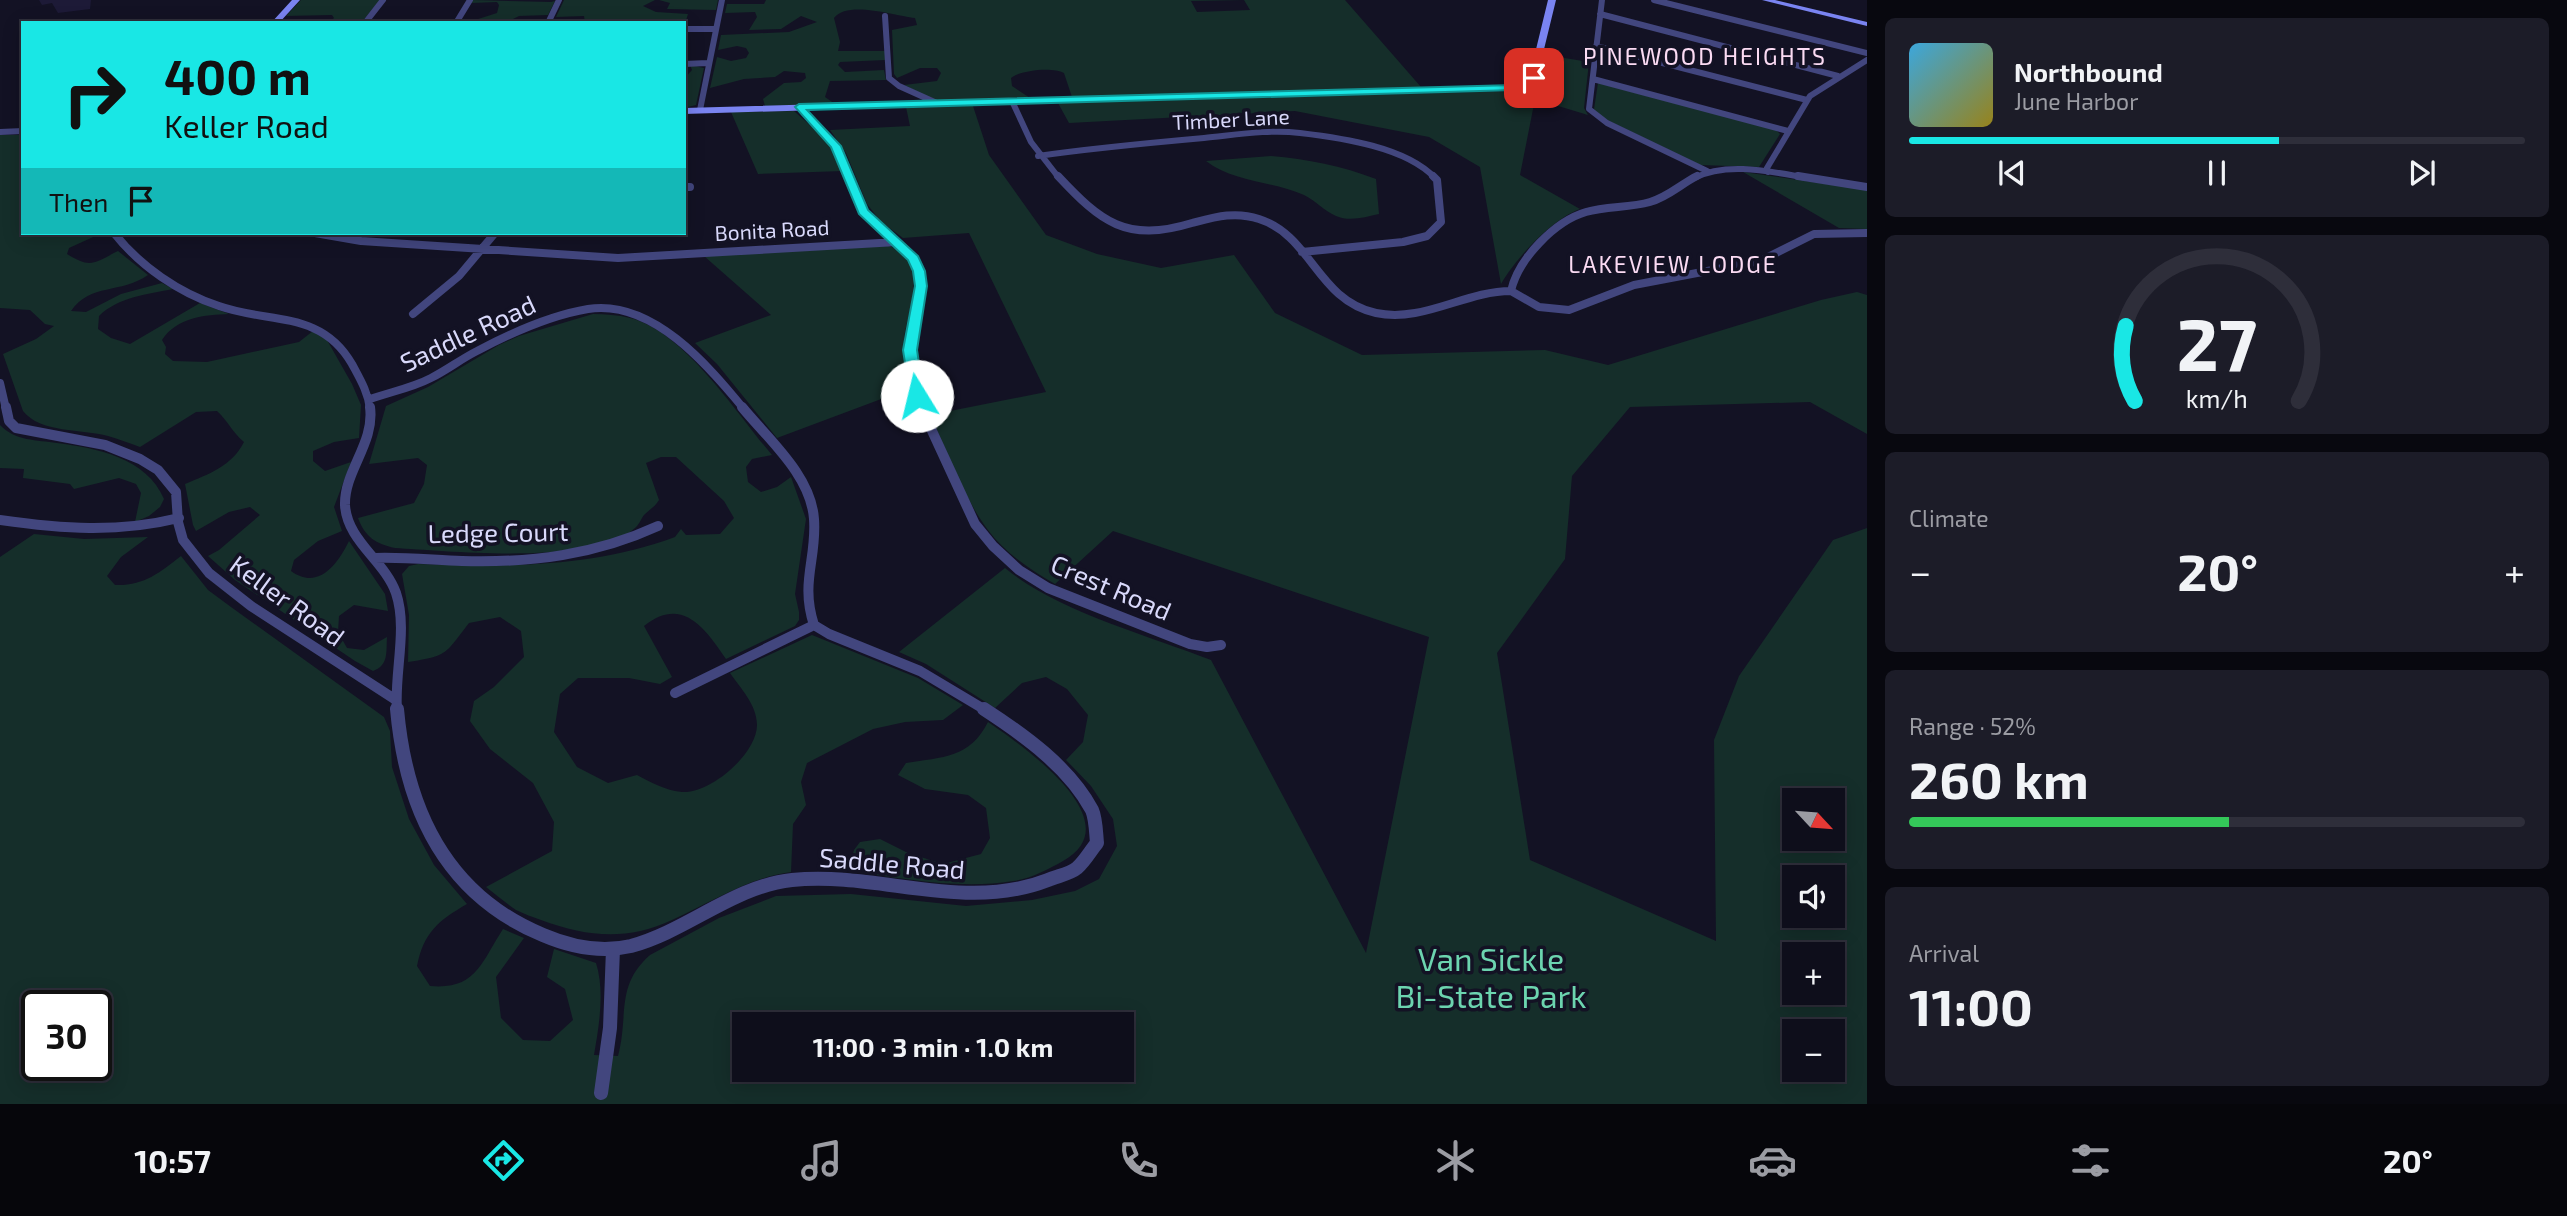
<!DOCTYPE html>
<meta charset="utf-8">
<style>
:root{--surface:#0e0e1b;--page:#1c1c28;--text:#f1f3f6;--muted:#9b9ca3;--line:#2e2e3a;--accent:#19e7e5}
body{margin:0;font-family:"Exo 2",sans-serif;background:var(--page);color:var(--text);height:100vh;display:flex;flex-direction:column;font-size:26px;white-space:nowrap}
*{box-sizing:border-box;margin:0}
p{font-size:23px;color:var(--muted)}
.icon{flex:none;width:38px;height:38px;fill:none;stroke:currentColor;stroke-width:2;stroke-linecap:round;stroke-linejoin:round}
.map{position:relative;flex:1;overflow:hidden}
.drawer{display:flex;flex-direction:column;gap:18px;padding:18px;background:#08080f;width:700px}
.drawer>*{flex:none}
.guide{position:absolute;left:21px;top:21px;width:665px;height:214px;border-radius:0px;box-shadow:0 4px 18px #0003,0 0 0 2px var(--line);background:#19e7e5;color:#111;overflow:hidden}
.needle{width:46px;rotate:116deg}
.tools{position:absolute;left:1782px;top:788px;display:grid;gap:14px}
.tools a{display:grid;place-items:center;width:63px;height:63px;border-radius:0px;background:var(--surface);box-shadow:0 4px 18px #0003,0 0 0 2px var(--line);font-size:35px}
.speed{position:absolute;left:21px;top:990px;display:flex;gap:14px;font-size:35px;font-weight:700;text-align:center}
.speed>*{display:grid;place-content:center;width:91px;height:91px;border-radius:50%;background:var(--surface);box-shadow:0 4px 18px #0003,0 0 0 2px var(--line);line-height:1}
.speed .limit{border:4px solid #111;border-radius:10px;background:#fff;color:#111}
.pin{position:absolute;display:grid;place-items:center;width:60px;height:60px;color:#fff;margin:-30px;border-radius:14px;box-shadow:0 4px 10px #0006}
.me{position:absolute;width:77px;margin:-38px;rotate:351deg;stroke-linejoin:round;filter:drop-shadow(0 0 5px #0008)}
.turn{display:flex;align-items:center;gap:24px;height:147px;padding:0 28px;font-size:32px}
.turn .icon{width:91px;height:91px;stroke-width:2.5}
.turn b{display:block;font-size:49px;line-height:60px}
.then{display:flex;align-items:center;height:66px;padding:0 28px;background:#0003;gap:14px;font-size:26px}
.big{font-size:52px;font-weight:700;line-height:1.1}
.drawer .card{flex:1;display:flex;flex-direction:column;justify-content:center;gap:10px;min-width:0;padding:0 24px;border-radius:10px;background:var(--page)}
.drawer .dial{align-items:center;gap:0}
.dial svg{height:182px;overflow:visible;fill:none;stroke:var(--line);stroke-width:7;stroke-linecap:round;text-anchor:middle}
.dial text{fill:var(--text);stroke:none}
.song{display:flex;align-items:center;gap:21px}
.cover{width:84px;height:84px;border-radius:10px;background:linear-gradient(135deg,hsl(200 70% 55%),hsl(50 70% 35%))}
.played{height:7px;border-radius:4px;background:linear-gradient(90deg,var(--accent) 60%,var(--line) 60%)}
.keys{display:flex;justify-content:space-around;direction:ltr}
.heat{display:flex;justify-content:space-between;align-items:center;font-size:38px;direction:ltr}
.charge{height:10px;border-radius:5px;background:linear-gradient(90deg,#34c759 52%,var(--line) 0)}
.trip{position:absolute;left:732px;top:1012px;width:402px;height:70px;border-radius:0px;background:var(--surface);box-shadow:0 4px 18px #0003,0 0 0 2px var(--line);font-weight:700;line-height:70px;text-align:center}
.dock{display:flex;height:112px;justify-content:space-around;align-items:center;background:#06060b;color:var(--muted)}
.dock .icon{width:49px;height:49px}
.dock .active{color:var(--accent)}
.dock b{font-size:32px;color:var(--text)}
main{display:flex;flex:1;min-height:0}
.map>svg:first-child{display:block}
.green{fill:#152e2a;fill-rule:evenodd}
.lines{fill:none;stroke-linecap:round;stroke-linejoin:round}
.street-far3{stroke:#42467e;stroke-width:6}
.street-far2{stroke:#42467e;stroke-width:8}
.street-far1{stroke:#42467e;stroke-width:10}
.street{stroke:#42467e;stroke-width:14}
.secondary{fill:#7a84f1;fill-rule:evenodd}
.shaded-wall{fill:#1d1a37}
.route{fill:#19e7e5;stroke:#109695;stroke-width:2}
.labels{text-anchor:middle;stroke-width:7;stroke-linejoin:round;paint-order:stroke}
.far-street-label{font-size:21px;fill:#d9d9fb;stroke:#131224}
.far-neighbourhood-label{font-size:23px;letter-spacing:2px;fill:#fbdbf3;stroke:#131224}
.street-label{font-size:26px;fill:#d9d9fb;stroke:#131224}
.near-park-label{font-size:32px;fill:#6cd4af;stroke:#131224}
</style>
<main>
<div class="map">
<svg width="1867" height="1104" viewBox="0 0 1867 1104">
<rect width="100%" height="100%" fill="#131224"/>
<!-- green -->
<path class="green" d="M301,0H380L361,23H329L334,18L332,15L286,16Z
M473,0L551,2L555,1L548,15L519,16L505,23H459L461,20H475L497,13L499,5L497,2L471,3Z
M564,0H655L643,6L656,12L688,14L684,27V23H585L584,16L556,17Z
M659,0H718L716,10L667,9L670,3Z
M766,0H1243L1191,1L1197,12L1250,10L1244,0H1345L1421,87L1072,97L1064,73C1053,67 1021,70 1011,78L1012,86L1030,98L936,101L904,85L937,81L941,73L937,68H920L897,78L894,74L892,30L917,25L915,18C895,16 848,0 834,18L840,42L838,51H885V60L840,62L838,65L845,72L884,70L886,80L830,81L825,97L835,104L765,106L763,99L784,83L801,82L806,78L805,73L784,71L775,77L744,79L710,88L717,57L731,61L746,58L749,53L746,48L737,46L718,50L721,35L789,32L817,22L801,16L781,29L749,30L757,17L755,12L725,13L727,4H764Z
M1546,55L1589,62L1584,108L1588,115L1535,99L1520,175L1580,209C1552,219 1516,258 1501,284L1480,167L1429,137L1295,111L1069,123L1058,103L1517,91L1537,85Z
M690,65L704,68L696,105L684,108V79L692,70Z
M1598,83L1776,130L1780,134L1759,167L1700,165L1599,116L1594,109Z
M973,106L989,155L1046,235L1097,254L1161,268L1234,255L1275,313L1362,355L1545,350L1608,365L1821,300L1857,292L1867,295V434L1810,402L1630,407L1572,476L1565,559L1497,653L1530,860L1716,941L1714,740L1739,676L1833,540L1867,528V1104H0V557L34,534L84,539L148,537L121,557L107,576L115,585C144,586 159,573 181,556L208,590L231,607L384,717L390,731L392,767L409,819L434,865L467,904C438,921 424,932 417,966L430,986C476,990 481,963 503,929L524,938L496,977L501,1018L523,1040L550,1041L573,1020L565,989L547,977L554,949L596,963C605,991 599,1026 594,1055L618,1056C629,1015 615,986 650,955L719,918L776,896L851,894L966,906L1032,900L1075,891L1099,879L1117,846L1113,819L1091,786L1066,760L1083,742L1088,715L1067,689L1046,677L1022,683L995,708L926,664L899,652L1005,568C1057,611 1147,635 1211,660L1366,953L1429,637L1113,531L1055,584C1031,570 1005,553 988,530C963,497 948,452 930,415L1046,392L969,233L903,238L881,222L867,204L846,153L830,130L910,126L906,107ZM1794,800H1832V838H1794ZM1794,877H1832V915H1794ZM1794,954H1832V992H1794ZM37,1006H96V1066H37ZM744,1024H1122V1069H744ZM1794,1031H1832V1069H1794Z
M794,111L831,144L843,171L758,174L731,112Z
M0,135H23V233H102L69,248L67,254C91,269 94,263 118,251L148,275C121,294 90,283 71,311L86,312L121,294L162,283L173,289C148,294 118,297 99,316L98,329L111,338L130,344L200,303L229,314C205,315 177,317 162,340L166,347L165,354L173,361L207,362L299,342L313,331L327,340L352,384L361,405L359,438L334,442L313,451V461L325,471L351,462L334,507L342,531L318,541L294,560L291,571C318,591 338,564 349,541L385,594L388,611L354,605L339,616L338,632L347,648L364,650L387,637C386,652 389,665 373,671L355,661L235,580L208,556L219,550L260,515L250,507L229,512L196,531L193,525L185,484C209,474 232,466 244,442C232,432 228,421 217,411L196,412L140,447C129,443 119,439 108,436C82,429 40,433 23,411L3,354L36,339L54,326L45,324L30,310L0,308Z
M1271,156C1307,159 1342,166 1376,179L1379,214C1365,217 1350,222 1336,216C1324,211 1315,200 1304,195C1272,181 1233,182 1206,161Z
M1743,172L1867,190V229L1839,228Z
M888,246C932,255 907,311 904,339C903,356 906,372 908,389L777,438L717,364L695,343L771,315L704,256Z
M593,314C605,314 618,315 630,318C684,331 737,414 772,455L752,459L746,467L748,482L761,492L777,487L791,477L806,519L795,594L799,612V620L795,626L726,659C704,627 682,596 644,626L672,677L660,684L629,678H578L560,694L554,732L577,767L608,783L637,775C650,782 667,791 682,792C710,794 757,754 757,725C757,705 741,689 730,673L812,635L918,678L963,705L943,720L905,722L873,729L807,763L801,782L806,805L793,824L791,872C747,878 712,902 672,920C626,941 588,937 541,920C533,917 524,914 516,910C506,903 496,895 486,887L552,851L554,822L533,783L490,749L470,721L474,701L494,687L524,657L521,631L500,617L469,623C445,654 448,656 408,662L409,615L402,574L409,566L418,564C505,567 591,568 675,537L681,529L686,535L720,534L734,518L724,501L676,457H661L646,463L659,500C655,507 650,509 644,515C641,519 639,525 635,528C595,566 448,551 395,548C376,544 365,537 358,518L414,503L424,484L427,465L418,458L369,464L386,406L428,387L499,345L519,336Z
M0,425C15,441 37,440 57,443C96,448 147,458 164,499L160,507L149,516L135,522L141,493L136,484L119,478L74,489L70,484L23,478L24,469L0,468Z
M988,722C1023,746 1133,822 1063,861C1049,869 1030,879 1013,881C959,890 902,878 848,871L854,850L860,842L880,839L908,853L943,864L981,854L990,838L986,808L968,795L925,789L898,775L906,763C943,757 970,758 988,722Z"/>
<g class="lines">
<!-- street-far3 -->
<path class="street-far3" d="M1602,0L1589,109L1607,123L1707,171
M1654,0L1867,53
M1600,14L1838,76
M885,16L889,78L899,86L939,104
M365,23L383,0
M456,23L470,0
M548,23L559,0
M684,29H716
M1596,46L1807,100
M684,64L708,63
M1593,79L1788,131
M1012,101L1031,142L1059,178
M799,107L836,146L849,178
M700,110L722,0
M0,132L23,131
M1038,156C1093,148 1148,143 1204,138C1235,135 1269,129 1300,133C1342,138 1406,147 1435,178
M1768,172L1767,168L1810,96L1867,60
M1694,178C1728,161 1772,172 1808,178"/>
<!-- street-far2 -->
<path class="street-far2" d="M849,176L863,211L913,258L919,271L921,286L910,350L917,396L922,409
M1058,176C1101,222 1126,243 1192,223C1215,217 1235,211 1259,219C1312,236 1317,300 1376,313C1423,323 1465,291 1511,291
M1697,176C1681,184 1668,197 1650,202C1629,208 1607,206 1586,212C1555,221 1518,259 1511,291L1539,307L1569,310L1634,285L1760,261L1814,234L1867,233
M1798,176L1867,187
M684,187H690
M114,233C140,266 179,293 219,306C270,324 321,310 352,364C360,379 368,392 370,409
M315,233L361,241L618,258L897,242
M1302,252L1403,242L1427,236L1441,222L1437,180L1433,176
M413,314L459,276L495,233
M0,383L6,409
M370,399C390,392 412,388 431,378C447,370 461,359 477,351C509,334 552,315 588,309C652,299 708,365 744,409"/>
<!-- street-far1 -->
<path class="street-far1" d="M6,407L9,421L16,428L105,445L140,459L158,470L176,492L178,522L183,540L209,573L251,606L396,700
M370,407C375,443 344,471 345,505C347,541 385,561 396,593C408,629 394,673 397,711
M742,407C768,439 811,475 814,519C817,559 800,582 814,625L829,634L920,671L987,711
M921,407L975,524L993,546L1019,570L1048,588L1190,644L1207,647L1221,645
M0,520C62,529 118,533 179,518
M375,558C404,557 433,560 462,561C531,563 595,555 658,526
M675,693L814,625"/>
<!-- street -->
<path class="street" d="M397,709C406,810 446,895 543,935C571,947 601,953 631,946C687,931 734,886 792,880C878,871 964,913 1048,880C1057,876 1070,874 1077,868C1085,861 1091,850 1097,843C1096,833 1096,819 1092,810C1069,767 1024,735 984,709
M601,1093L610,1028L613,949"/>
<!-- secondary -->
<path class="secondary" d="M292,0H300L279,23H271Z
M1548,0H1556L1537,78L1533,86L1515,89L684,114V108L1515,85L1527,82L1529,78Z
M1762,0H1775L1867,22V26Z"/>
</g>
<!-- shaded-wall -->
<path class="shaded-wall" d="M39,0H91L90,9L58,13L52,3L42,5Z"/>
<!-- route -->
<path class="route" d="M1530,76L1538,78L1533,85L1515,90L807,110L841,146L868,210L918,256L925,271L927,286L917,350L924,396L917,401L910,396L903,350L915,286L913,271L908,260L859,214L831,147L795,107L799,104L1515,85L1527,81Z"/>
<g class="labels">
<!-- far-street labels -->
<g class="far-street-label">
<text transform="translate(1231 120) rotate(-3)" y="7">Timber Lane</text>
<text transform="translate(772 231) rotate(-3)" y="7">Bonita Road</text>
</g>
<!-- far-neighbourhood labels -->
<g class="far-neighbourhood-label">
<text x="1705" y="65">PINEWOOD HEIGHTS</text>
<text x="1673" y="273">LAKEVIEW LODGE</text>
</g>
<!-- street labels -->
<g class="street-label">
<text transform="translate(468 334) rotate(-25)" y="9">Saddle Road</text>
<text transform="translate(498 533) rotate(-1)" y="9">Ledge Court</text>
<text transform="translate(1111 588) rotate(23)" y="9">Crest Road</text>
<text transform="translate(287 601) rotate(36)" y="9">Keller Road</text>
<text transform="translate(892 864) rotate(5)" y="9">Saddle Road</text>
</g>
<!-- near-park labels -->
<g class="near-park-label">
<text x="1491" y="971">Van Sickle<tspan x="1491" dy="37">Bi-State Park</tspan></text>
</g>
</g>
</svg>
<div class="tools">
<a><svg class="needle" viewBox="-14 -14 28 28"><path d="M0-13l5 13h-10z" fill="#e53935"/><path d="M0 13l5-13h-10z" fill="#9b9ca3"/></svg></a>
<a><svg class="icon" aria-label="sound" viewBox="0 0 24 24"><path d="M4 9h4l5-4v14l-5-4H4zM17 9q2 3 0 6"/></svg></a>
<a>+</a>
<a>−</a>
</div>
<div class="speed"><div class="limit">30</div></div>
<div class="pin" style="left:1534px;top:78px;background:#d93025"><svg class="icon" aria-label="arrive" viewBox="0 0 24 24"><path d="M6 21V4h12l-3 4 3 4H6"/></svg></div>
<svg class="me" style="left:917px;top:396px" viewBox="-20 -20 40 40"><circle r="19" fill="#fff"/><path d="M0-13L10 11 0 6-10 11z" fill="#19e7e5"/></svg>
<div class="trip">11:00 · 3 min · 1.0 km</div>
<div class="guide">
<div class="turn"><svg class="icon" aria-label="right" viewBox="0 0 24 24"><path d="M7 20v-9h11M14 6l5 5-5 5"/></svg><div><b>400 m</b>Keller Road</div></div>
<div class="then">Then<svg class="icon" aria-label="arrive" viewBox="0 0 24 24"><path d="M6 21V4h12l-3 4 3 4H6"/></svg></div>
</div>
</div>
<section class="drawer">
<div class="card">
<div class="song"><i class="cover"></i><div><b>Northbound</b><p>June Harbor</p></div></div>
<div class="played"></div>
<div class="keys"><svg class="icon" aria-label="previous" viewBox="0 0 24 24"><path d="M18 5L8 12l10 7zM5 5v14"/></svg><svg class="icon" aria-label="pause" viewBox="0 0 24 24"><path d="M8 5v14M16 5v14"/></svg><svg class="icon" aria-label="next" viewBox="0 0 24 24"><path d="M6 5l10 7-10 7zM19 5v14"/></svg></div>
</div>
<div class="card dial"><svg viewBox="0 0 100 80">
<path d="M14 69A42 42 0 1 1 86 69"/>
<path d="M14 69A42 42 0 0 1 10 36" stroke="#19e7e5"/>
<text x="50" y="56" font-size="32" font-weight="700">27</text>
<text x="50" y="72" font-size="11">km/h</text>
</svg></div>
<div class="card"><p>Climate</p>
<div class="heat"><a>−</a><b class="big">20°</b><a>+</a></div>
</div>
<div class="card"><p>Range · 52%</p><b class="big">260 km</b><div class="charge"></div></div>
<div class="card"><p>Arrival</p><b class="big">11:00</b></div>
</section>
</main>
<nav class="dock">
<b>10:57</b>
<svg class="icon active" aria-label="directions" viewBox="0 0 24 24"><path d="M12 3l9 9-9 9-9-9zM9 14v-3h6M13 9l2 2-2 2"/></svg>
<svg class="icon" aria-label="music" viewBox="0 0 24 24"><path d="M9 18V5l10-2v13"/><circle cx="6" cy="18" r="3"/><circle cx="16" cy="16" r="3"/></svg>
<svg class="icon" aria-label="phone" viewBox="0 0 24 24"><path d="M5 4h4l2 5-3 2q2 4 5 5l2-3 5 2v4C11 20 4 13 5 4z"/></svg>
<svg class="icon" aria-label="climate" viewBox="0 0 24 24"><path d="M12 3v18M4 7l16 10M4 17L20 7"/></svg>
<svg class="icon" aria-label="car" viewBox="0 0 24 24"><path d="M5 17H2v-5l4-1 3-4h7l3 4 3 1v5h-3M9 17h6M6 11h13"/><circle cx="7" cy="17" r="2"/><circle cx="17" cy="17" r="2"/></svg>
<svg class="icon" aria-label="filters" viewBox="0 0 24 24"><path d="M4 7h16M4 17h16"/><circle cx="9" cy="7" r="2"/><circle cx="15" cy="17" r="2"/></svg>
<b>20°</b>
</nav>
